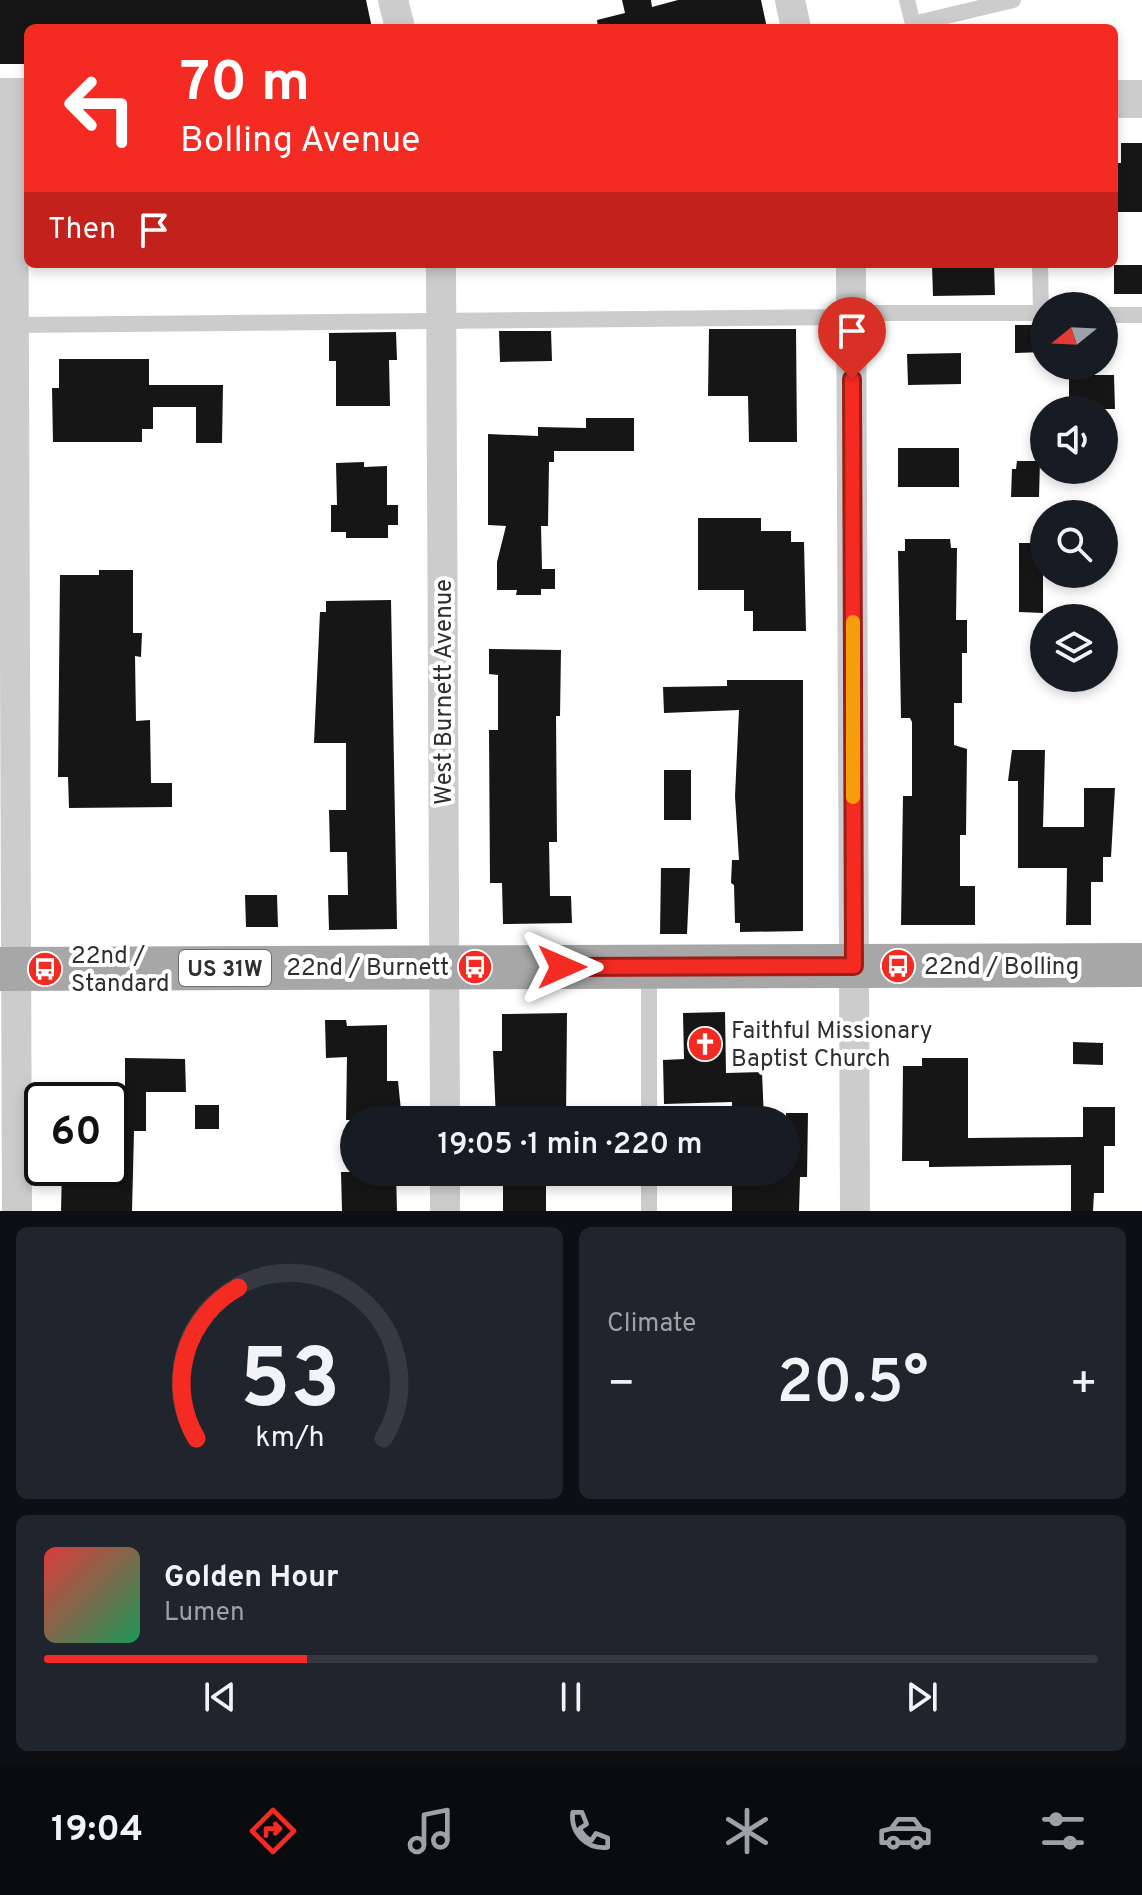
<!DOCTYPE html>
<meta charset="utf-8">
<style>
:root{--surface:#171b24;--page:#20242c;--text:#f1f3f6;--muted:#9ea1a6;--line:#363941;--accent:#f42b23}
body{margin:0;font-family:Overpass,sans-serif;background:var(--page);color:var(--text);height:100vh;display:flex;flex-direction:column;font-size:30px;white-space:nowrap}
*{box-sizing:border-box;margin:0}
p{font-size:26px;color:var(--muted)}
.icon{flex:none;width:44px;height:44px;fill:none;stroke:currentColor;stroke-width:2;stroke-linecap:round;stroke-linejoin:round}
.map{position:relative;height:1211px;overflow:hidden}
.side{display:flex;flex-direction:column;gap:16px;padding:16px;background:#0d0f14;flex:1}
.side>*{flex:none}
.banner{position:absolute;left:24px;top:24px;width:1094px;height:244px;border-radius:12px;box-shadow:0 4px 12px #0003;background:#f42b23;color:#fff;overflow:hidden}
.needle{width:52px;rotate:252deg}
.tools{position:absolute;left:1030px;top:292px;display:grid;gap:16px}
.tools a{display:grid;place-items:center;width:88px;height:88px;border-radius:50%;background:var(--surface);box-shadow:0 4px 12px #0003;font-size:40px}
.speed{position:absolute;left:24px;top:1082px;display:flex;gap:16px;font-size:40px;font-weight:700;text-align:center}
.speed>*{display:grid;place-content:center;width:104px;height:104px;border-radius:50%;background:var(--surface);box-shadow:0 4px 12px #0003;line-height:1}
.speed .limit{border:4px solid #111;border-radius:12px;background:#fff;color:#111}
.pin{position:absolute;display:grid;place-items:center;width:68px;height:68px;color:#fff;margin:-82px -34px;border-radius:50% 50% 50% 0;rotate:-45deg;box-shadow:0 0 8px #0007}
.pin .icon{rotate:45deg}
.me{position:absolute;width:88px;margin:-44px;rotate:90deg;stroke-linejoin:round;filter:drop-shadow(0 0 6px #0008)}
.turn{display:flex;align-items:center;gap:28px;height:168px;padding:0 24px;font-size:36px}
.turn .icon{width:104px;height:104px;stroke-width:2.5}
.turn b{display:block;font-size:56px;line-height:68px}
.then{display:flex;align-items:center;height:76px;padding:0 24px;background:#0003;gap:16px;font-size:30px}
.big{font-size:60px;font-weight:600;line-height:1.1}
.side .tile{flex:1;display:flex;flex-direction:column;justify-content:center;gap:12px;min-width:0;padding:0 28px;border-radius:12px;background:var(--page)}
.side .dial{align-items:center;gap:0}
.dial svg{height:208px;overflow:visible;fill:none;stroke:var(--line);stroke-width:7;stroke-linecap:round;text-anchor:middle}
.dial text{fill:var(--text);stroke:none}
.song{display:flex;align-items:center;gap:24px}
.cover{width:96px;height:96px;border-radius:12px;background:linear-gradient(135deg,hsl(0 70% 55%),hsl(150 70% 35%))}
.played{height:8px;border-radius:4px;background:linear-gradient(90deg,var(--accent) 25%,var(--line) 25%)}
.keys{display:flex;justify-content:space-around;direction:ltr}
.heat{display:flex;justify-content:space-between;align-items:center;font-size:44px;direction:ltr}
.side .tiles{flex:1;display:grid;gap:16px;grid-template-columns:1fr 1fr}
.tile:last-child{grid-column:span 2}
.trip{position:absolute;left:340px;top:1106px;width:460px;height:80px;border-radius:40px;background:var(--surface);box-shadow:0 4px 12px #0003;font-weight:600;line-height:80px;text-align:center}
.dock{display:flex;height:128px;justify-content:space-around;align-items:center;background:#090b0e;color:var(--muted)}
.dock .icon{width:56px;height:56px}
.dock .selected{color:var(--accent)}
.dock b{font-size:36px;color:var(--text)}
.map>svg:first-child{display:block}
.building{fill:#161616}
.lines{fill:none;stroke-linecap:round;stroke-linejoin:round}
.service{stroke:#ccc;stroke-width:16}
.minor{stroke:#ccc;stroke-width:30}
.tertiary{stroke:#ccc;stroke-width:38}
.primary{stroke:#a7a7a7;stroke-width:44}
.route-casing{stroke:#9f1c17;stroke-width:20}
.route{stroke:#f42b23;stroke-width:14}
.slow{stroke:#f59e0b;stroke-width:14}
.labels{text-anchor:middle;stroke-width:8;stroke-linejoin:round;paint-order:stroke}
.shield{fill:#fff;stroke:#6d6d6d;stroke-width:2}
.shield-label{font-size:22px;font-weight:bold;fill:#2f2f2f}
.street-label{font-size:24px;fill:#2f2f2f;stroke:#fff}
.poi-label{font-size:24px;fill:#2f2f2f;stroke:#fff;text-anchor:start}
</style>
<div class="map">
<svg width="1142" height="1211" viewBox="0 0 1142 1211">
<rect width="100%" height="100%" fill="#fff"/>
<!-- building -->
<path class="building" d="M0,0H366L372,28H28V64H0Z
M622,0H651L652,7L678,0H761L767,28H598L597,20L625,13Z
M1121,143H1142V212H1115V163H1121Z
M932,264H994L995,295L933,296Z
M1114,265H1142V294H1114Z
M1015,325H1044V352L1015,353Z
M709,329H796L797,442H749L748,396H708Z
M499,331H551L552,361L500,362Z
M396,332L397,360H389L390,406H336V361H329V333Z
M961,353V384L908,385L907,354Z
M59,359H149V385H223L222,443H196V407H153V429H142V442H53L52,388H59Z
M1069,375H1114L1115,409H1069Z
M586,418H634V451H554V462H549L548,526H541L542,569H555V589H541V595H516L517,590H497V562L506,526L488,525V434L538,436V427L586,428Z
M898,448H959V487H898Z
M1017,461H1040L1039,497H1011L1012,469H1016Z
M364,462V467L387,466V505H398V525H388V538H346V532H331V505H337L336,463Z
M698,518H761V531H791V542H804L806,631H753V611H744V590H698Z
M905,539H950L951,548H957L956,620H967V653H962V703H954V745L967,749L966,835H960V886H975V925H901L903,796H912V722L910,718H901L898,551H905Z
M1019,543H1043V613L1019,612Z
M99,570H133V633H142L141,657L135,656L136,721L150,720L151,783H172V807L69,808L68,777H58L60,575H99Z
M391,600L397,929L329,930L328,895H348L347,852H330L329,810H346V743H314L320,612H326V601Z
M489,649L561,650L560,716H556L557,842H549L550,896H571L572,923L503,924L502,883H490L489,730H498V675L489,674Z
M727,680H803V931L740,932V923H735L734,885L731,883L732,860H739L735,796L739,710L664,713L663,687L727,686Z
M1012,750H1045L1043,827H1084V788H1115L1111,857H1103V882H1091V925H1066L1067,868H1018V781H1008Z
M664,770H691V820H664Z
M661,868H690L687,934H660Z
M245,895H277L278,927H246Z
M725,1012L726,1073L762,1072L764,1120H732V1102L664,1104L663,1060L684,1059L683,1013Z
M567,1013L566,1120H496L493,1051H502V1014Z
M325,1020H346L347,1026L387,1025V1081H398L402,1120H346L347,1057L326,1058Z
M1073,1042L1103,1043V1065L1073,1064Z
M125,1058L185,1059L186,1092H146V1131H134L132,1211H61L62,1168H110V1110H115V1103H125Z
M922,1058H968V1138L1083,1137V1107H1115V1146H1104V1193H1094L1093,1211H1071V1165L929,1167V1161H902L903,1066H922Z
M195,1105H219V1129H195Z
M786,1113H808L807,1177H800L799,1211H732V1172H786Z
M341,1172H396L397,1211H342Z
M503,1172H546V1211H503Z"/>
<g class="lines">
<!-- service -->
<path class="service" d="M907,0L914,28
M913,24L1013,0
M1040,264L1041,313
M852,313H1044
M1104,315H1142
M14,325L852,317
M649,970V1120
M649,1172V1211"/>
<!-- minor -->
<path class="minor" d="M393,0L400,28
M790,0L796,28
M13,97L17,1211
M441,264L445,1120
M851,264L855,1211
M445,1172V1211"/>
<!-- tertiary -->
<path class="tertiary" d="M0,97H28
M1114,99H1142"/>
<!-- primary -->
<path class="primary" d="M0,969L1142,965"/>
</g>
<g class="lines">
<!-- route casing -->
<g class="route-casing">
<path id="route" d="M562,967L854,966L852,379"/>
</g>
<!-- route -->
<use href="#route" class="route"/>
<!-- slow -->
<path class="slow" d="M853,622V797"/>
</g>
<!-- icons -->
<defs>
<g id="bus-disc" transform="scale(1.8)"><circle r="9.5" fill="#f42b23" stroke="#fff"/><path d="M-5-6H5V4H4V6H2V4H-2V6H-4V4H-5ZM-3.5-4V0h7V-4ZM-3.5 1.2v1.5H-2V1.2ZM2 1.2v1.5H3.5V1.2Z" fill="#fff"/></g>
<g id="church-disc" transform="scale(1.8)"><circle r="9.5" fill="#f42b23" stroke="#fff"/><path d="M-1.2-6h2.4v3.5h3.3v2.4h-3.3V6h-2.4V-.1h-3.3v-2.4h3.3Z" fill="#fff"/></g>
</defs>
<g fill-rule="evenodd">
<use href="#bus-disc" x="898" y="966"/>
<use href="#bus-disc" x="475" y="967"/>
<use href="#bus-disc" x="45" y="969"/>
<use href="#church-disc" x="705" y="1044"/>
</g>
<g class="labels">
<!-- shield labels -->
<rect class="shield" x="179" y="950" width="92" height="36" rx="6"/>
<g class="shield-label">
<text x="225" y="976">US 31W</text>
</g>
<!-- street labels -->
<g class="street-label">
<text transform="translate(443 692) rotate(-90)" y="8">West Burnett Avenue</text>
</g>
<!-- poi labels -->
<g class="poi-label">
<text x="71" y="963">22nd /<tspan x="71" dy="28">Standard</tspan></text>
<text x="924" y="974">22nd / Bolling</text>
<text x="449" y="975" text-anchor="end">22nd / Burnett</text>
<text x="731" y="1038">Faithful Missionary<tspan x="731" dy="28">Baptist Church</tspan></text>
</g>
</g>
</svg>
<div class="tools">
<a><svg class="needle" viewBox="-14 -14 28 28"><path d="M0-13l5 13h-10z" fill="#e53935"/><path d="M0 13l5-13h-10z" fill="#9ea1a6"/></svg></a>
<a><svg class="icon" aria-label="sound" viewBox="0 0 24 24"><path d="M4 9h4l5-4v14l-5-4H4zM17 9q2 3 0 6"/></svg></a>
<a><svg class="icon" aria-label="search" viewBox="0 0 24 24"><circle cx="10" cy="10" r="6"/><path d="M15 15l6 6"/></svg></a>
<a><svg class="icon" aria-label="layers" viewBox="0 0 24 24"><path d="M12 4l9 5-9 5-9-5zM3 14l9 5 9-5"/></svg></a>
</div>
<div class="speed"><div class="limit">60</div></div>
<div class="pin" style="left:852px;top:379px;background:#d93025"><svg class="icon" aria-label="arrive" viewBox="0 0 24 24"><path d="M6 21V4h12l-3 4 3 4H6"/></svg></div>
<svg class="me" style="left:562px;top:967px" viewBox="-20 -20 40 40"><path d="M0-17L14 15 0 8-14 15z" fill="#f42b23" stroke="#fff" stroke-width="4"/></svg>
<div class="trip">19:05 · 1 min · 220 m</div>
<div class="banner">
<div class="turn"><svg class="icon" aria-label="left" viewBox="0 0 24 24"><path d="M17 20v-9H6M10 6l-5 5 5 5"/></svg><div><b>70 m</b>Bolling Avenue</div></div>
<div class="then">Then<svg class="icon" aria-label="arrive" viewBox="0 0 24 24"><path d="M6 21V4h12l-3 4 3 4H6"/></svg></div>
</div>
</div>
<section class="side">
<div class="tiles">
<div class="tile dial"><svg viewBox="0 0 100 80">
<path d="M14 69A42 42 0 1 1 86 69"/>
<path d="M14 69A42 42 0 0 1 30 11" stroke="#f42b23"/>
<text x="50" y="56" font-size="32" font-weight="700">53</text>
<text x="50" y="72" font-size="11">km/h</text>
</svg></div>
<div class="tile"><p>Climate</p>
<div class="heat"><a>−</a><b class="big">20.5°</b><a>+</a></div>
</div>
<div class="tile">
<div class="song"><i class="cover"></i><div><b>Golden Hour</b><p>Lumen</p></div></div>
<div class="played"></div>
<div class="keys"><svg class="icon" aria-label="previous" viewBox="0 0 24 24"><path d="M18 5L8 12l10 7zM5 5v14"/></svg><svg class="icon" aria-label="pause" viewBox="0 0 24 24"><path d="M8 5v14M16 5v14"/></svg><svg class="icon" aria-label="next" viewBox="0 0 24 24"><path d="M6 5l10 7-10 7zM19 5v14"/></svg></div>
</div>
</div>
</section>
<nav class="dock">
<b>19:04</b>
<svg class="icon selected" aria-label="directions" viewBox="0 0 24 24"><path d="M12 3l9 9-9 9-9-9zM9 14v-3h6M13 9l2 2-2 2"/></svg>
<svg class="icon" aria-label="music" viewBox="0 0 24 24"><path d="M9 18V5l10-2v13"/><circle cx="6" cy="18" r="3"/><circle cx="16" cy="16" r="3"/></svg>
<svg class="icon" aria-label="phone" viewBox="0 0 24 24"><path d="M5 4h4l2 5-3 2q2 4 5 5l2-3 5 2v4C11 20 4 13 5 4z"/></svg>
<svg class="icon" aria-label="climate" viewBox="0 0 24 24"><path d="M12 3v18M4 7l16 10M4 17L20 7"/></svg>
<svg class="icon" aria-label="car" viewBox="0 0 24 24"><path d="M5 17H2v-5l4-1 3-4h7l3 4 3 1v5h-3M9 17h6M6 11h13"/><circle cx="7" cy="17" r="2"/><circle cx="17" cy="17" r="2"/></svg>
<svg class="icon" aria-label="filters" viewBox="0 0 24 24"><path d="M4 7h16M4 17h16"/><circle cx="9" cy="7" r="2"/><circle cx="15" cy="17" r="2"/></svg>
</nav>
